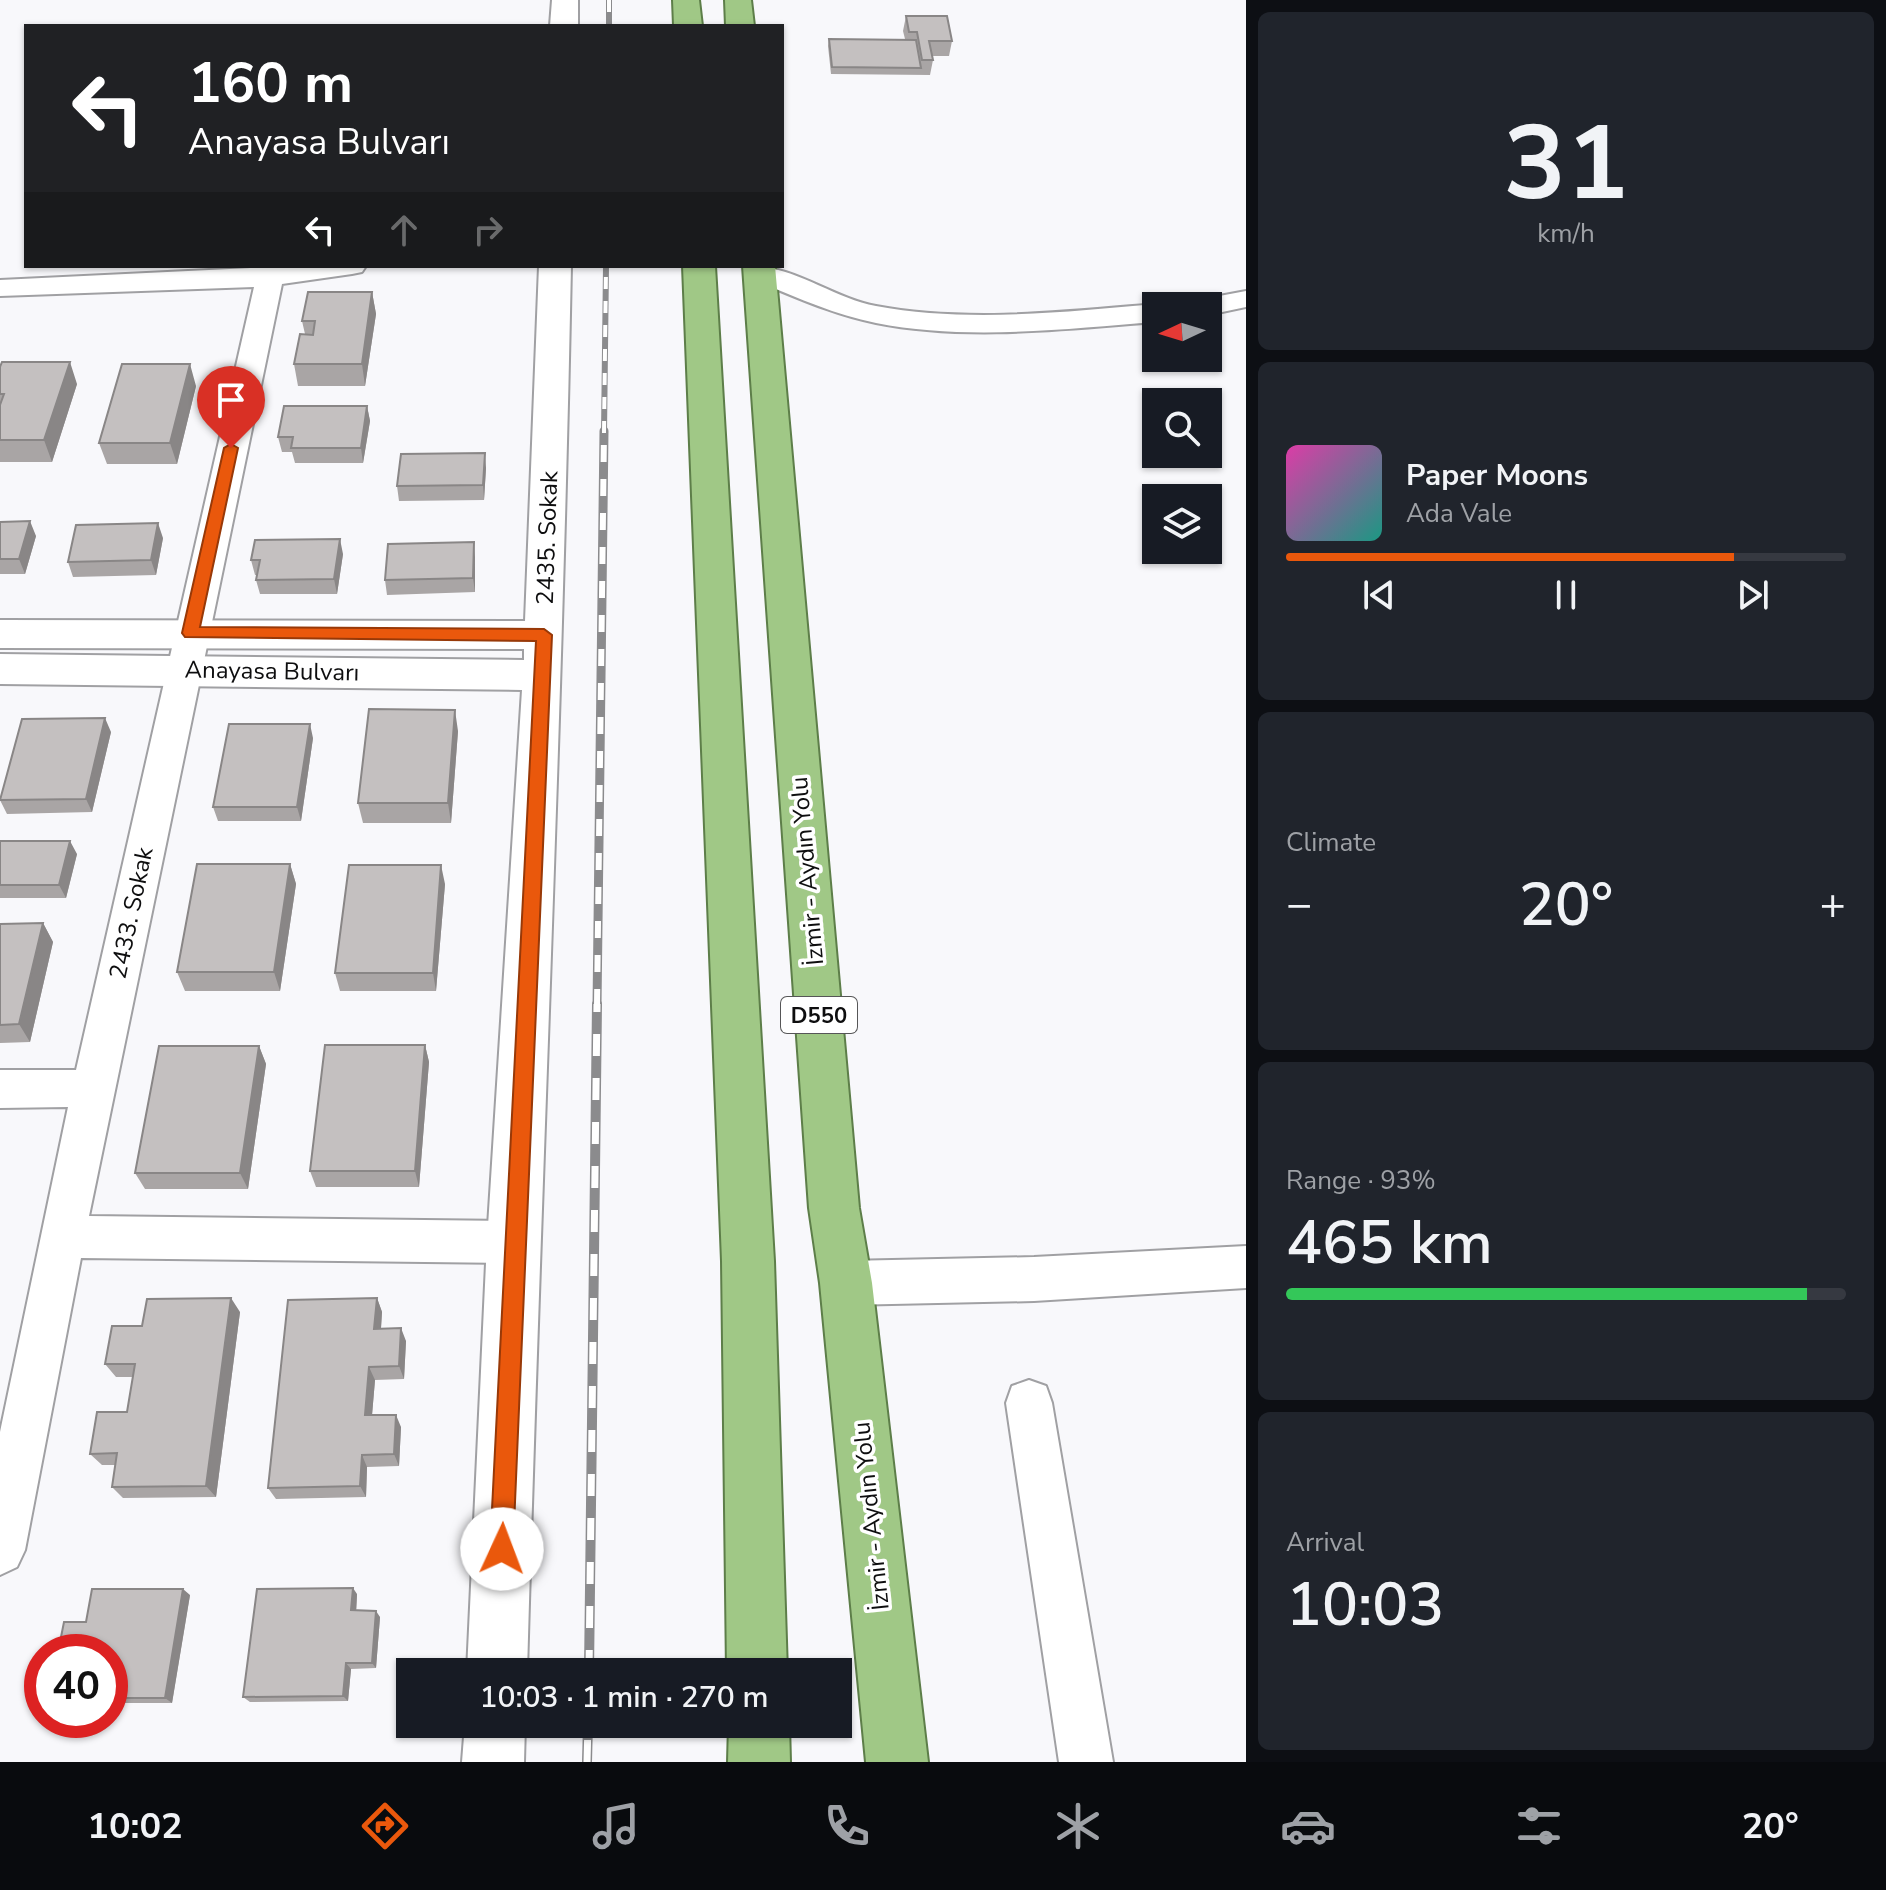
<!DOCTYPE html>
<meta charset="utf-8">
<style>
:root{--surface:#171b24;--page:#20242c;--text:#f1f3f6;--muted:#9ea1a6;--line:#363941;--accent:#ea580c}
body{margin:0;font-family:"Nunito Sans",sans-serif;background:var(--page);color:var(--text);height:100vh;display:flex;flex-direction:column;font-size:30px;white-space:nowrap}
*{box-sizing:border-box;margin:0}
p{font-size:26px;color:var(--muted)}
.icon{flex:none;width:44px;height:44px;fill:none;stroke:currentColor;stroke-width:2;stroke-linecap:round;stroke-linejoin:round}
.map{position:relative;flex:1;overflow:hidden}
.side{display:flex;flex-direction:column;gap:12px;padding:12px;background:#0d0f14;width:640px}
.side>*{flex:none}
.guide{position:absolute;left:24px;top:24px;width:760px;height:244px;border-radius:0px;box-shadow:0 2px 6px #0004;background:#202124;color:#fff;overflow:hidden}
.needle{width:52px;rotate:266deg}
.buttons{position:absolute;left:1142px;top:292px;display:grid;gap:16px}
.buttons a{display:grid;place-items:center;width:80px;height:80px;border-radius:0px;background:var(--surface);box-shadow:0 2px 6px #0004;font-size:40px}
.speed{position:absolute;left:24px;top:1634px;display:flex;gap:16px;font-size:40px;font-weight:700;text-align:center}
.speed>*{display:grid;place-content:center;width:104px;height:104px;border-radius:50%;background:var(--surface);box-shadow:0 2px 6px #0004;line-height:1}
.speed .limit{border:12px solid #d22;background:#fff;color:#111}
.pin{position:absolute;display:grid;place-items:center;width:68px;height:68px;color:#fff;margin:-82px -34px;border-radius:50% 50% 50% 0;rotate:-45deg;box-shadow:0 0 8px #0007}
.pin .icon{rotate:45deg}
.me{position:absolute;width:88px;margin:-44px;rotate:2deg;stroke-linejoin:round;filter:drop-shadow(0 0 6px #0008)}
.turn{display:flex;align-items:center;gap:28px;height:168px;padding:0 32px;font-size:36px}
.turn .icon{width:104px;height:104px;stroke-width:2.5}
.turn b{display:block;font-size:56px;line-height:68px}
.lanes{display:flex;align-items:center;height:76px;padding:0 32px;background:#0003;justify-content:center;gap:40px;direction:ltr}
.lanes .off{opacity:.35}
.big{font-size:60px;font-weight:600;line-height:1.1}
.side .tile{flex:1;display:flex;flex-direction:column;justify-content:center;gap:12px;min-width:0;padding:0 28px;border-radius:12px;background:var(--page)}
.side .dial{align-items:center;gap:0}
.dial b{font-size:104px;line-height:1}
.song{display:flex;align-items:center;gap:24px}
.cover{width:96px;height:96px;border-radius:12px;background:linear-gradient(135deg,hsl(320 70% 55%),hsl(170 70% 35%))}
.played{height:8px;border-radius:4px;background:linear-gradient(90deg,var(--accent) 80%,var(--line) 80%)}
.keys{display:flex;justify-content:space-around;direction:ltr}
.heat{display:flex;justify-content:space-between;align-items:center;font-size:44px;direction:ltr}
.charge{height:12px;border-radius:6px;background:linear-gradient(90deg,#34c759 93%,var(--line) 0)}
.trip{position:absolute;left:396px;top:1658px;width:456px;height:80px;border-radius:0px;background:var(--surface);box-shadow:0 2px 6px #0004;font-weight:600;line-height:80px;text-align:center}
.tab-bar{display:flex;height:128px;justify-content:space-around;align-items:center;background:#090b0e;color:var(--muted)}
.tab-bar .icon{width:56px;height:56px}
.tab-bar .active{color:var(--accent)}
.tab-bar b{font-size:36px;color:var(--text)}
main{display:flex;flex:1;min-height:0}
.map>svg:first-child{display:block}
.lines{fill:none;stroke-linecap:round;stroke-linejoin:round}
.minor-casing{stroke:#a0a0a3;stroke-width:4}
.tertiary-casing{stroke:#a0a0a3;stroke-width:4}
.trunk-casing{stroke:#5d7e49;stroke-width:4}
.minor{fill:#fff;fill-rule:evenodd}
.tertiary{fill:#fff;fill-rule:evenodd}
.trunk{fill:#a0c886;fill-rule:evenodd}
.rail-far2-casing{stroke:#8b8b8d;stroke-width:6}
.rail-far1-casing{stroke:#8b8b8d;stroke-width:9}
.rail-casing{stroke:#8b8b8d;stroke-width:10}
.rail-far2{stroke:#fff;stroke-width:4;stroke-dasharray:12;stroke-linecap:butt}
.rail-far1{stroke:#fff;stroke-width:6;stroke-dasharray:17;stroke-linecap:butt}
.rail{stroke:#fff;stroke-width:7;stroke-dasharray:22;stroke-linecap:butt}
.wall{fill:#a9a5a5}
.shaded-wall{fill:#898686}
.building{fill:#c4c0c0;stroke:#898686;stroke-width:2}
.route{fill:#ea580c;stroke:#983908;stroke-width:2}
.labels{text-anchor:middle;stroke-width:7;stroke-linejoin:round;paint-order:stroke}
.shield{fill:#fff;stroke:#565657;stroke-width:2}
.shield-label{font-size:22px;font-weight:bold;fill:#0e0e0f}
.street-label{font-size:24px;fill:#0e0e0f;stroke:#fff}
</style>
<main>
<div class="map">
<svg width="1246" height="1762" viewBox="0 0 1246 1762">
<rect width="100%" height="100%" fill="#f8f8fb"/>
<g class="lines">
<!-- minor casing -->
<g class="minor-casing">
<path id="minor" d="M295,266H366L362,272L352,274L282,284L89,1216L513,1221L529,1227L535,1242L529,1257L513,1263L81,1258L25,1550L17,1567L0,1575V1432L68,1107L0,1108V1070H76L254,287L0,296V280Z
M749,266C793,265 833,298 876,306C967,323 1064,312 1156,304L1162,306H1156V322C1064,329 967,341 876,323C831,314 791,295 749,278L745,272Z
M1246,291V307L1208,315V306H1194L1198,300Z
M1246,1246V1288L1034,1301L846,1305L830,1298L824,1283L830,1268L846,1261L1034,1257Z
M1029,1380L1046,1386L1052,1403L1113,1762H1059L1006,1403L1012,1386Z"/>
</g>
<!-- tertiary casing -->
<g class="tertiary-casing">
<path id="tertiary" d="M552,0H578V26H550Z
M539,266H571C562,735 540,1203 527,1672H467L487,1242L522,690L0,684V654L524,660V649L0,648V620L525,621Z
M465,1724H525L524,1762H462Z"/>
</g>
<!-- trunk casing -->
<g class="trunk-casing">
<path id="trunk" d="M673,0H699L702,26H674Z
M725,0H751L754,26H726Z
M683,266H715L774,1261L787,1672H727L722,1261Z
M743,266H775L859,1208L872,1283L928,1762H866L820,1283L809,1208Z
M729,1724H789L790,1762H728Z"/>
</g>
<!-- minor -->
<use href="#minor" class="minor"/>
<!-- tertiary -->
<use href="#tertiary" class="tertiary"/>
<!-- trunk -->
<use href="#trunk" class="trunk"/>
<!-- rail-far2 casing -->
<g class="rail-far2-casing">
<path id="rail-far2" d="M609,0V26
M604,433L606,266"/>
</g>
<!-- rail-far1 casing -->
<g class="rail-far1-casing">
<path id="rail-far1" d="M597,1006L604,431"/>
</g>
<!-- rail casing -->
<g class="rail-casing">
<path id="rail" d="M589,1672L597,1004
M587,1762L588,1724"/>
</g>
<!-- rail-far2 -->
<use href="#rail-far2" class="rail-far2"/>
<!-- rail-far1 -->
<use href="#rail-far1" class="rail-far1"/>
<!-- rail -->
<use href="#rail" class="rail"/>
</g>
<!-- wall -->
<path class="wall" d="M906,16L952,41L949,56H932L933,60L930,75L831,74L828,46L829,39H905L903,31Z
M372,292L376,314L365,386H298L294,364L305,334L302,321Z
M0,367L77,384L52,462H0Z
M196,386L177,464H107L99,443Z
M367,406L370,421L363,463H295L292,452H282L278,437Z
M486,468L484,500L399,501L397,486Z
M0,522L36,536L25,574H0Z
M163,538L156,575L73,577L68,562Z
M343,554L337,594H260L256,580L257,575H255L251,560Z
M475,557V592L387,595L385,580Z
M458,731L451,823H363L358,803Z
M111,732L92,812L7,814L0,800Z
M313,738L301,821H218L213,807Z
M0,841L77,854L66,898H0Z
M290,864L296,884L280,991H185L177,972Z
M445,884L436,991H340L335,973Z
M43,923L53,942L30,1042L0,1043V924Z
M425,1045L429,1062L419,1187H316L310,1171Z
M259,1046L266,1064L248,1189H145L135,1173Z
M377,1298L382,1312L381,1329L406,1341L404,1379L375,1380L372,1415L401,1427L399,1466L367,1467L366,1497L276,1499L268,1488Z
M240,1312L216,1497L123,1498L112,1487L115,1465H102L90,1454L127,1412L133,1377H116L105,1364L142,1326Z
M357,1594L356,1610L380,1617L376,1668L351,1669L348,1701L250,1702L243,1697Z
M190,1595L172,1703H110V1652L86,1622Z"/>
<!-- shaded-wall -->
<path class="shaded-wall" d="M372,292L376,314L365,386L362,364Z
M70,362L77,384L52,462L44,440Z
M190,364L196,386L177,464L170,443Z
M367,406L370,421L363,463L361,448Z
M485,453L486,468L484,500L483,485Z
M30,521L36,536L25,574L19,559Z
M158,523L163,538L156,575L151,560Z
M340,539L343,554L337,594L334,579Z
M474,542L475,557V592L473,578Z
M455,710L458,731L451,823L448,803Z
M105,718L111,732L92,812L86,799Z
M310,724L313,738L301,821L297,807Z
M70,841L77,854L66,898L59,885Z
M290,864L296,884L280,991L274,972Z
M441,865L445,884L436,991L433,973Z
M43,923L53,942L30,1042L19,1024Z
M425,1045L429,1062L419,1187L415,1171Z
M259,1046L266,1064L248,1189L240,1173Z
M231,1298L240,1312L216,1497L206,1486Z
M377,1298L382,1312L380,1342L374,1329Z
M401,1328L406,1341L404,1379L399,1366Z
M369,1367L375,1380L371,1427L365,1415Z
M396,1415L401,1427L399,1466L394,1454Z
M362,1455L367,1467L366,1497L360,1486Z
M353,1588L357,1594L356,1616L351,1610Z
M183,1589L190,1595L172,1703L165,1698Z
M376,1611L380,1617L376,1668L372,1663Z
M346,1663L351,1669L348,1701L343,1696Z"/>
<!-- building -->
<path class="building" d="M906,16H947L952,41H929L933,60H922L917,32H909Z
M829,39L916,40L921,68L832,67Z
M308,292H372L362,364H294L300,334L313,335L315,321H302Z
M2,362H70L44,440H0V405L4,394H0V367Z
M122,364H190L170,443H99Z
M284,406H367L361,448H291L293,437H278Z
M485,453L483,485L397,486L401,454Z
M30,521L19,559H0V522Z
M158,523L151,560L68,562L76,525Z
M340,539L334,579L256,580L260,560H251L255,540Z
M474,542L473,578L385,580L388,544Z
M369,709L455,710L448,803H358Z
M105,718L86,799L0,800L22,719Z
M229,724H310L297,807H213Z
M0,841H70L59,885H0Z
M197,864H290L274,972H177Z
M349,865H441L433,973H335Z
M43,923L19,1024L0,1025V924Z
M325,1045H425L415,1171H310Z
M159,1046H259L240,1173H135Z
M231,1298L206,1486L112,1487L117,1453L90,1454L97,1412H127L135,1364H105L112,1326H142L147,1299Z
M377,1298L374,1329L401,1328L399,1366L369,1367L365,1415H396L394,1454L362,1455L360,1486L268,1488L288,1300Z
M353,1588L351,1610L376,1611L372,1663H346L343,1696L243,1697L257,1589Z
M92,1589H183L165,1698H110V1652H58L64,1622H86Z"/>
<!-- route -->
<path class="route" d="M231,444L238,448L200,627L544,629L552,635L513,1549L510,1558L502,1561L493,1558L490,1549L536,641L185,637L182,633L224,448Z"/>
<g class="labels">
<!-- shield labels -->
<rect class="shield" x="781" y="997" width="76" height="36" rx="6"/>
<g class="shield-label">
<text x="819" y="1023">D550</text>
</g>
<!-- street labels -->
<g class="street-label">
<text transform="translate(547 538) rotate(-88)" y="8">2435. Sokak</text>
<text transform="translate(272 671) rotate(1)" y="8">Anayasa Bulvarı</text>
<text transform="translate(807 871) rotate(-95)" y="8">İzmir - Aydın Yolu</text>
<text transform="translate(131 913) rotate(-78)" y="8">2433. Sokak</text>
<text transform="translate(871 1516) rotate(-96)" y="8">İzmir - Aydın Yolu</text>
</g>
</g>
</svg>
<div class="buttons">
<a><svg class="needle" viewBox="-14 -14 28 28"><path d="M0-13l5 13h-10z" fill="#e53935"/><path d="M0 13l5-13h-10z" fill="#9ea1a6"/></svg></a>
<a><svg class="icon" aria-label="search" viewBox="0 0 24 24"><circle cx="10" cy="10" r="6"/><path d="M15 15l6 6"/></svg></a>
<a><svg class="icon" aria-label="layers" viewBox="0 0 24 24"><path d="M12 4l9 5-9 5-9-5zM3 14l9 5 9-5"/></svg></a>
</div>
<div class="speed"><div class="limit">40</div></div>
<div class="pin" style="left:231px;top:448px;background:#d93025"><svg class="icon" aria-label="arrive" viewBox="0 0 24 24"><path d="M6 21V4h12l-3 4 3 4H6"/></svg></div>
<svg class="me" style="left:502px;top:1549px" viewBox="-20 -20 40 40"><circle r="19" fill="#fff"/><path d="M0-13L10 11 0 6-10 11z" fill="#ea580c"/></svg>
<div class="trip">10:03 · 1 min · 270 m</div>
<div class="guide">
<div class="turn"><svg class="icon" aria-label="left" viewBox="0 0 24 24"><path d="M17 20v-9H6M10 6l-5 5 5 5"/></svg><div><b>160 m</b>Anayasa Bulvarı</div></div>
<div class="lanes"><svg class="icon" aria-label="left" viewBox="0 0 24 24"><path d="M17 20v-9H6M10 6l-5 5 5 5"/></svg><svg class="icon off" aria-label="ahead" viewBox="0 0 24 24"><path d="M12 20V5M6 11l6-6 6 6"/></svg><svg class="icon off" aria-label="right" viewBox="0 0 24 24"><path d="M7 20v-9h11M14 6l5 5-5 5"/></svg></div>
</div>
</div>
<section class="side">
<div class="tile dial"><b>31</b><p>km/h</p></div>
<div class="tile">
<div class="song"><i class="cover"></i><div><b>Paper Moons</b><p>Ada Vale</p></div></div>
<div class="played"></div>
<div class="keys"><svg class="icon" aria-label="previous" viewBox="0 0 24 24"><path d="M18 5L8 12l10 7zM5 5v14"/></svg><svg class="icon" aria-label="pause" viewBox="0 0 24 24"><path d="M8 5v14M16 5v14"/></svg><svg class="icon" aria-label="next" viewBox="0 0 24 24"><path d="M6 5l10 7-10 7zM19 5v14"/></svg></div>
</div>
<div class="tile"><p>Climate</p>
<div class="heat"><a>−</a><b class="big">20°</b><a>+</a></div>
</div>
<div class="tile"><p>Range · 93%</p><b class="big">465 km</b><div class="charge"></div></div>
<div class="tile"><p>Arrival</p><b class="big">10:03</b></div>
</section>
</main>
<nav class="tab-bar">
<b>10:02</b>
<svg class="icon active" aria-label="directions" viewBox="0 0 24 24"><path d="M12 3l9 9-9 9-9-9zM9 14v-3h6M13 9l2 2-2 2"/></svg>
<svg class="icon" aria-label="music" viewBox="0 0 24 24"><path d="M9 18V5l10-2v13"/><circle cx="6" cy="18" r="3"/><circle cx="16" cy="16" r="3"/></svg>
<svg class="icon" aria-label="phone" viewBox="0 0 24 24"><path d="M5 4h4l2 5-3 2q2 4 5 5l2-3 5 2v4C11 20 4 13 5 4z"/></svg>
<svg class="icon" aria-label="climate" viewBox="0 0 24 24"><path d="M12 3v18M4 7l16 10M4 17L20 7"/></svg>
<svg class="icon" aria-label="car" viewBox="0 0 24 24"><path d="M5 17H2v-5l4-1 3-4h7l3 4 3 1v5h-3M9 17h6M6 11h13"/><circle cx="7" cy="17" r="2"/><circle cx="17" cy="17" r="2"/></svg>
<svg class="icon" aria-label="filters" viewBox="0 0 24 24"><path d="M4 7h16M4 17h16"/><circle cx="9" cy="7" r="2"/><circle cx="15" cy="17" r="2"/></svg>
<b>20°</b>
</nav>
